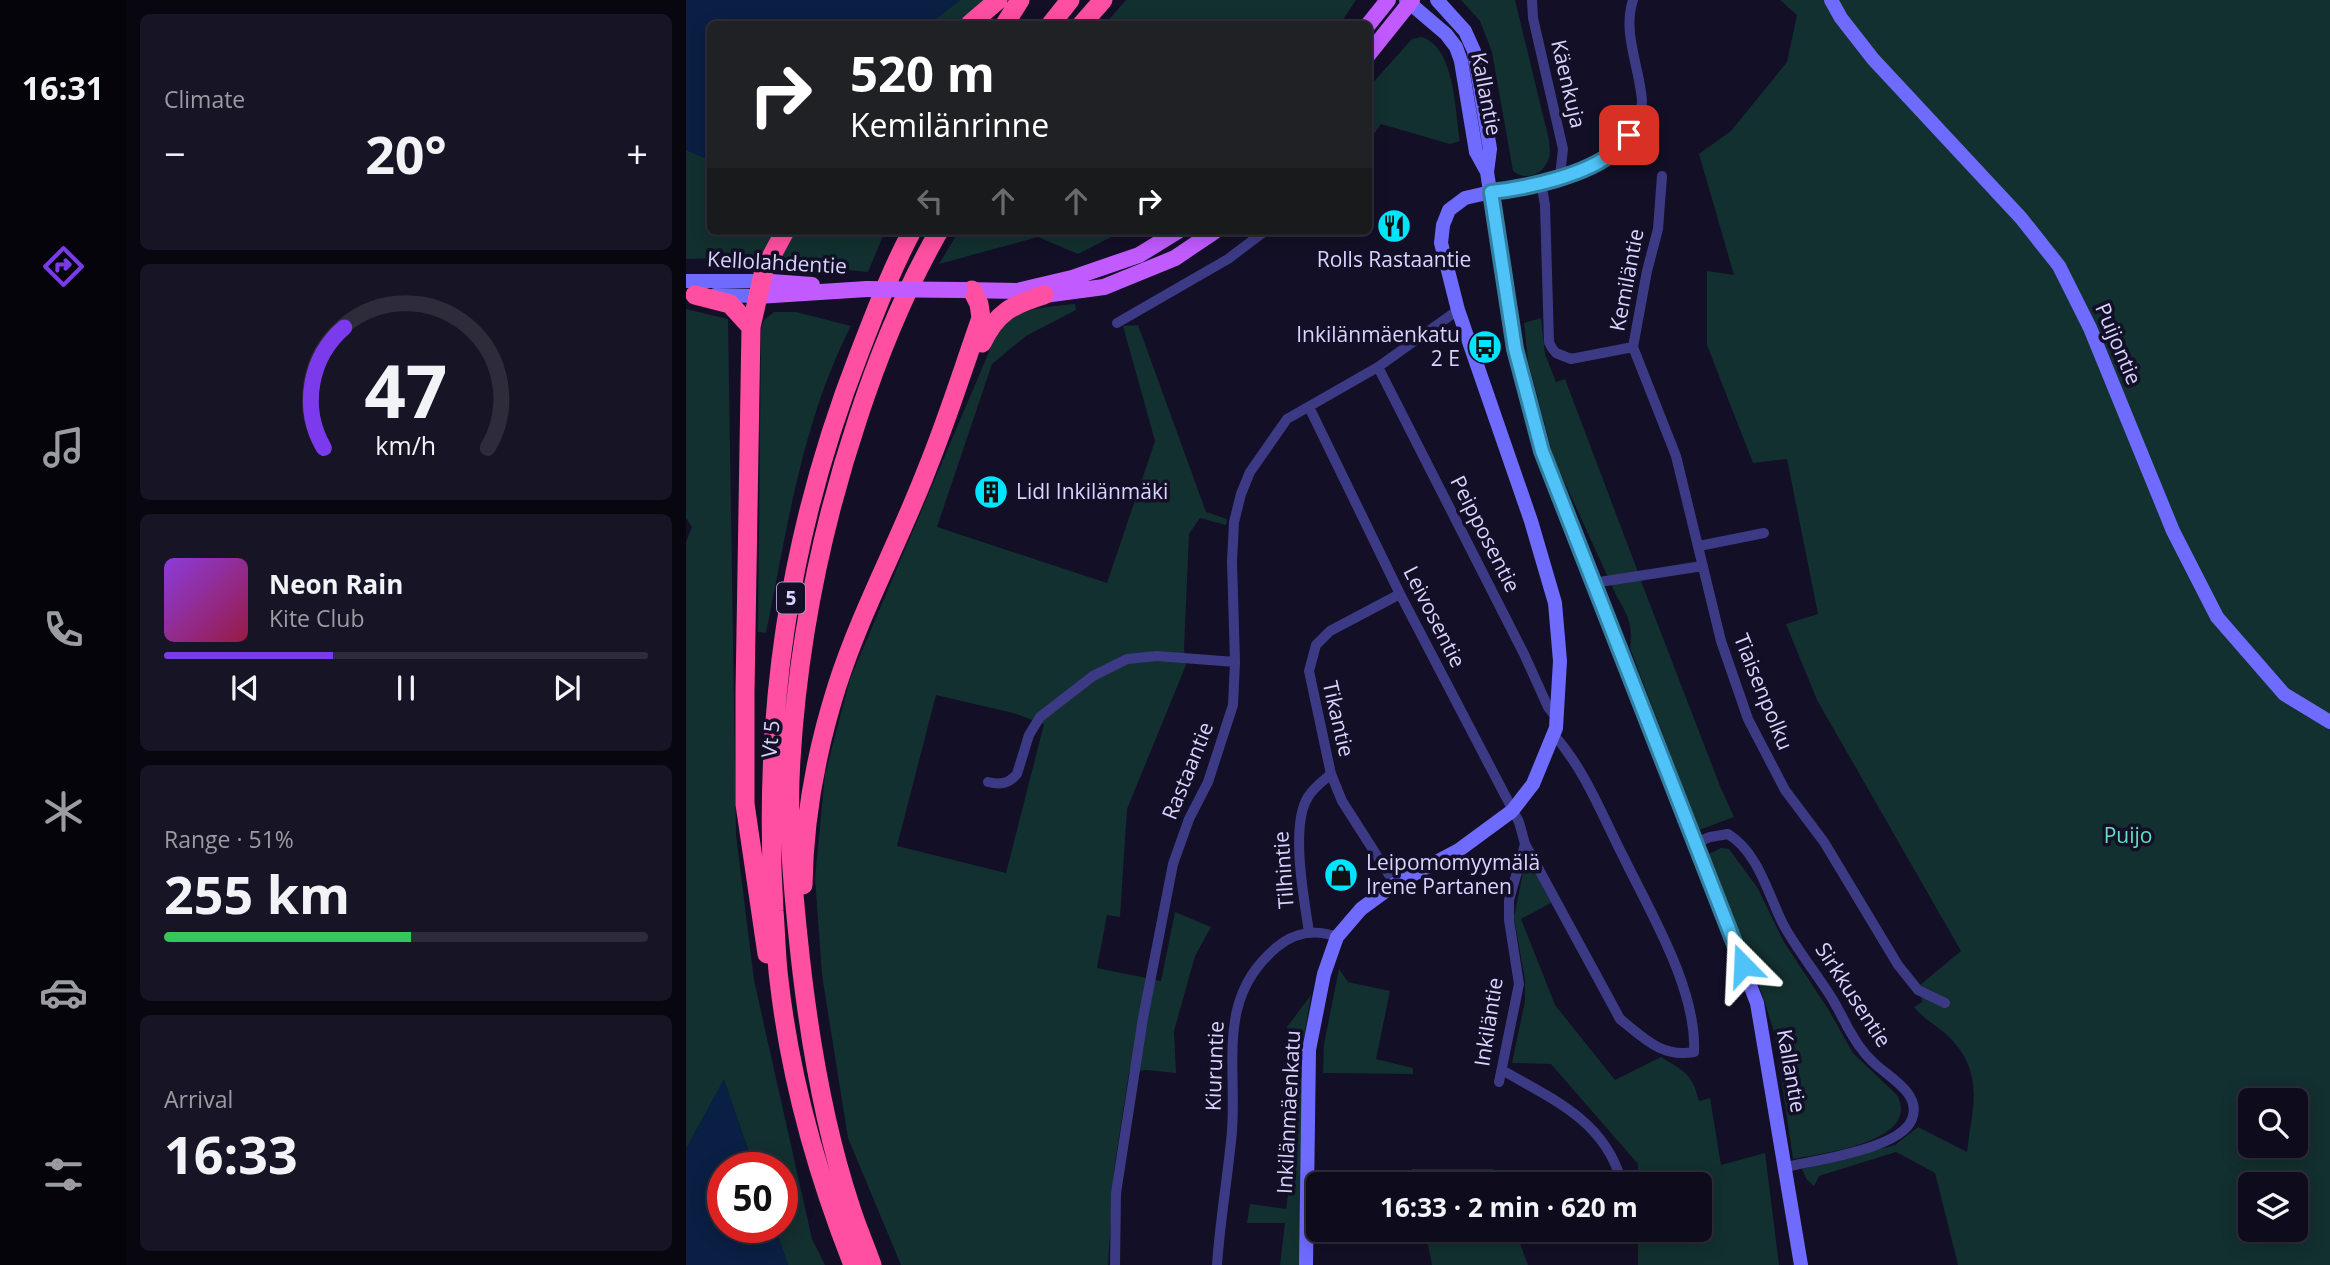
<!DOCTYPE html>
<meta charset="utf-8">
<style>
:root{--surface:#0e0b1c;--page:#171425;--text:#f1f3f6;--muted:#9b9ba3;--line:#2e2b3b;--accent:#7c3aed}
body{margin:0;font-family:"Open Sans",sans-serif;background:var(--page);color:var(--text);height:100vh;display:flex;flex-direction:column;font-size:26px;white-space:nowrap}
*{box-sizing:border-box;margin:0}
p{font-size:23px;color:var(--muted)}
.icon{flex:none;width:38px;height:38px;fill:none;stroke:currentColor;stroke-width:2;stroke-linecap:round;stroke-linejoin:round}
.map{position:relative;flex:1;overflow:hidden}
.panel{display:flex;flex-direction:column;gap:14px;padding:14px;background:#08060f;width:560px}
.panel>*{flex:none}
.top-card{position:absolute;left:21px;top:21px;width:665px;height:214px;border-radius:10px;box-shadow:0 4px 18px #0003,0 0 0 2px var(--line);background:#202124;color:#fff;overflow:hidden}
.tools{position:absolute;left:1552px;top:1088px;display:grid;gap:14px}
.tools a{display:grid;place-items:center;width:70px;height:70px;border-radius:10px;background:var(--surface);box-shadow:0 4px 18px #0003,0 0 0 2px var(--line);font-size:35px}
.speed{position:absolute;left:21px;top:1152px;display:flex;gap:14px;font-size:35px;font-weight:700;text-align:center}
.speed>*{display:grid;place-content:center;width:91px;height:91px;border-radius:50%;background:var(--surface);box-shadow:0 4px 18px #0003,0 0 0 2px var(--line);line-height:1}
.speed .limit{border:10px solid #d22;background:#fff;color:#111}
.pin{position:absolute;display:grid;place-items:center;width:60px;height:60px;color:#fff;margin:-30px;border-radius:14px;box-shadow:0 4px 10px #0006}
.me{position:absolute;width:77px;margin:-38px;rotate:339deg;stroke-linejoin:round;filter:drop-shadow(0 0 5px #0008)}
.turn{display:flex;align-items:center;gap:24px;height:147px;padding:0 28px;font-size:32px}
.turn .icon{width:91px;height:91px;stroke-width:2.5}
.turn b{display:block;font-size:49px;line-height:60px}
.lanes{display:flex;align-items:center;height:66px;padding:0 28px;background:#0003;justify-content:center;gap:35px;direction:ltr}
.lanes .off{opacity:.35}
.big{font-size:52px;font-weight:700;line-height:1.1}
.panel .widget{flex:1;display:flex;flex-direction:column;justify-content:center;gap:10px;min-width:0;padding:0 24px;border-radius:10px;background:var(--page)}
.panel .dial{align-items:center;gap:0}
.dial svg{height:182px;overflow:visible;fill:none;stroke:var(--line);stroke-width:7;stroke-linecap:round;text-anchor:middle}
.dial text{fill:var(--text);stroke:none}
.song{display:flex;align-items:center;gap:21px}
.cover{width:84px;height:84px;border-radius:10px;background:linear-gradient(135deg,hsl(270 70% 55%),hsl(340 70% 35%))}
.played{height:7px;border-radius:4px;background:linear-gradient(90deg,var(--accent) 35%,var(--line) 35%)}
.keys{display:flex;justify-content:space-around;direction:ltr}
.heat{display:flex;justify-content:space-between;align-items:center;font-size:38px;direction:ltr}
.charge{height:10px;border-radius:5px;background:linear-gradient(90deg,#34c759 51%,var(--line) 0)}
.trip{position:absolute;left:620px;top:1172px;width:406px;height:70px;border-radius:10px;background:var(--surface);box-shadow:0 4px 18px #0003,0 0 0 2px var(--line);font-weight:700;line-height:70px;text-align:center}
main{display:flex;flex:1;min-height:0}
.dock{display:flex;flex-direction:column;width:126px;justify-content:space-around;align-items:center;background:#06040b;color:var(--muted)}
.dock .icon{width:49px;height:49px}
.dock .on{color:var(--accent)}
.dock b{font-size:32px;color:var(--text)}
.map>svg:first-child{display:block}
.green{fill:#12302f;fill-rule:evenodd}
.water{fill:#0a1f44}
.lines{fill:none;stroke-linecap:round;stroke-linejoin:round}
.street{stroke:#3d3a85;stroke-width:10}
.secondary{stroke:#6f6bff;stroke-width:14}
.primary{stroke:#c25bff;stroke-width:16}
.highway{stroke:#ff4fa3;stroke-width:19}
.primary-bridge{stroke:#c25bff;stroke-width:16}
.route-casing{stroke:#337fa1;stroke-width:18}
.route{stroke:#4fc3f7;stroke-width:12}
.labels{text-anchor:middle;stroke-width:7;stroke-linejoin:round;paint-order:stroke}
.shield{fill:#130f26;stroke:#9e99be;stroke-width:2}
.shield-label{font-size:19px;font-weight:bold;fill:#d9d4ff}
.street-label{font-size:21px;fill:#d9d4ff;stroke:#130f26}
.poi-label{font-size:21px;fill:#d9d4ff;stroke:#130f26;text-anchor:start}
.park-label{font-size:21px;fill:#5fe0c0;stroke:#130f26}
</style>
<main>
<nav class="dock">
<b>16:31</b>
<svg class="icon on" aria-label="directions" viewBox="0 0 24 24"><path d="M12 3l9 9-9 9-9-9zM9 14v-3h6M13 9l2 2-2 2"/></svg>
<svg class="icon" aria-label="music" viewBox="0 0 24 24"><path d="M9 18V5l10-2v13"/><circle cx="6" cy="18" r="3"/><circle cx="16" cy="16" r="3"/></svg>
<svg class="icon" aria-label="phone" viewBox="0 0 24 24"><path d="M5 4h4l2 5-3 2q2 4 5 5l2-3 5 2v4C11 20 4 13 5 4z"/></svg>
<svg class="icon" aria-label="climate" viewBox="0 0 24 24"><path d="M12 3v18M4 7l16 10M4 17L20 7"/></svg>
<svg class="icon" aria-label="car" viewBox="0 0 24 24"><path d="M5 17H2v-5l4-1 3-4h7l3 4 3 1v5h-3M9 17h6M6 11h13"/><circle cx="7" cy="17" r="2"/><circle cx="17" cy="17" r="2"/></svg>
<svg class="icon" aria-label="filters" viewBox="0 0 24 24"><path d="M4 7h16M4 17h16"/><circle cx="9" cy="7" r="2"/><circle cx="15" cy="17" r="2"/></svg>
</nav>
<section class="panel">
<div class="widget"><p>Climate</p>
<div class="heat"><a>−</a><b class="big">20°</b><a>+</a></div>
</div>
<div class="widget dial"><svg viewBox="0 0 100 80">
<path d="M14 69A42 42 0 1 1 86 69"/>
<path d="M14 69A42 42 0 0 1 23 16" stroke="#7c3aed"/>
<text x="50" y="56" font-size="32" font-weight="700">47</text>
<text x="50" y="72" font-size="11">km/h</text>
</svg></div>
<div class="widget">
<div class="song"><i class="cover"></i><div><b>Neon Rain</b><p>Kite Club</p></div></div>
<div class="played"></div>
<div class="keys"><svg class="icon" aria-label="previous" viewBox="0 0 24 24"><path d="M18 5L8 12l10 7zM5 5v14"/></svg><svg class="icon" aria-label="pause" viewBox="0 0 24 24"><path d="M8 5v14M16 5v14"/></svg><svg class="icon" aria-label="next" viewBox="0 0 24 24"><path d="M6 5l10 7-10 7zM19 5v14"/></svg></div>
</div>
<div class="widget"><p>Range · 51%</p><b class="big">255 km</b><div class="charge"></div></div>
<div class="widget"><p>Arrival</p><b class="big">16:33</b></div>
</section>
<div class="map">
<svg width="1644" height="1265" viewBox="0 0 1644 1265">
<rect width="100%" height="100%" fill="#130f26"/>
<!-- green -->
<path class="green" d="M274,0H315L301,24H243Z
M440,0H670L654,24H419Z
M775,0H829L863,140C863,145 865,153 863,158C858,174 840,182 827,171L806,52L794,21Z
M1094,0H1644V1265H1272L1249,1173L1210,1152L1133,1176L1128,1186L1121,1180L1116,1169L1209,1145L1232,1127L1281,1152C1286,1108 1299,1075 1265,1039C1254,1027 1238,1020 1228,1007L1236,1002L1234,985L1275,951L1131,700L1100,624L1132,614L1101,459L1067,463L1021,345V271L1048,275L1013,154L1045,131L1101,62L1111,15ZM1564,1101H1610V1146H1564ZM1564,1185H1610V1230H1564Z
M735,37C769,46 769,111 774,141L764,144L695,124L683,141V87L726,39Z
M0,150L24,160V231H199L182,272L36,258L0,259Z
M273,231H437L392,254L352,237L253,264Z
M389,304L390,310L340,336L306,364L251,527L421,583L469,441L437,326L452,325L520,512L541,519L540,525L514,518L503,534L498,649L500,665L441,809L434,917L421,915L411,968L475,981L489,912L525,927L509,956L488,1031L490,1073L460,1070L443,1072L428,1170L422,1265H215L162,1138L136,975L129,878L139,774L164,679L311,333C330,307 360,307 389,304ZM250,695L327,713L358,724L320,873L211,846Z
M0,309L42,319L50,834L68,980L126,1239L139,1265H102L89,1227H96V1167H68L38,1080L0,1149V542L6,527L0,518Z
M88,312H110L165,326C116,421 101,530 80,633L72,632L75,329L78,320Z
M855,318L859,354L870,382L879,379L952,572L1011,561L955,581L1034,786L1048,817L1013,830L944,648C947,626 942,615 931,597L868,459L842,361L838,323Z
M1035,848L1043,849L1071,887L1098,942L1142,1009L1167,1053L1211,1095C1236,1142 1136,1153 1107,1159L1089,1035L1075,991L1021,855Z
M842,860L865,903L835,919L869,1005L929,1080L975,1057C999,1072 1006,1073 1013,1101L1024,1098L1035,1165L1079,1153L1093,1265H952V1230H1013V1185H952V1164L865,1064L826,1063L839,1001V980L828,917L839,863Z
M653,969L662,982L704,991L690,1059L727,1068V1074L637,1073L638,1044Z
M625,995L617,1044L615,1265H594L599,1223H561L564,1204L600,1209L606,1168L601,1027Z
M726,1169H807L813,1185H730Z
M739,1230H829L842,1265H746Z"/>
<!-- water -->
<path class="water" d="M0,0H274L243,24H24V160L0,150Z
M38,1079L68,1167H37V1227H89L102,1265H0V1149Z"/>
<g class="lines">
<!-- street -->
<path class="street" d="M846,0L847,18L877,149L874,176
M855,182L859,205L863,342L866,348L870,353L885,359L947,347L961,271L972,229L976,176
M805,192C851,186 924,171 947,127C951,119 956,110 956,101C954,68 936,33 947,0
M431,323L542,259L579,231
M947,347L990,456L1035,641L1062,719L1099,790L1138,842L1212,965L1232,990L1259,1003
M692,367L838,654L862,707L871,718
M623,407L714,594L833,822L839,844L934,1019C958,1038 976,1058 1008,1052C1011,989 964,912 937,856C916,815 899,770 868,735
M1013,546L1078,533
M907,583L1017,566
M302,782C314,785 322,784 331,774L343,735L354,717L407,676L441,659L471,656L549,662
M1009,843L1024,837L1042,834C1072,852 1082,894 1097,924C1111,950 1131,974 1147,1000C1152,1009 1157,1018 1162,1028C1169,1040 1176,1052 1187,1062C1202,1077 1236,1093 1226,1119C1215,1149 1129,1160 1100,1167
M709,884L656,801L645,774L623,671L630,645L644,631L714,594
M623,932C618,899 604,825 622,797C627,788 637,781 645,774
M816,1070C864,1098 916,1119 934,1177
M813,1082L833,984L823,920V900L839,844
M429,1265L430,1193L457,1018L487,864L503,819L522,782L547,705L549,662L546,562L548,522L555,494L564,472L601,419L692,367L772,310
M531,1265C534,1220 542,1176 546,1131C551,1062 530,997 591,947C609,932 630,929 651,937"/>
<!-- secondary -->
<path class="secondary" d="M720,0L760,34L770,47L775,61L790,152L801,172
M751,0L779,31L788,51L804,149L801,172L829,349L856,451L1071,1003L1115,1265
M1145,0L1155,18L1187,59L1335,218L1373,266L1404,328L1487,531L1531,617L1598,694L1644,722
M0,281H74
M29,295L71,296
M620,1265L623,1050L638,974L651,937L675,909L709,884L773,850L826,811L847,784L870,728L874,661L869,603L845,521L772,310L755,243L757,225L763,210L779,198L805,192"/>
<!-- primary -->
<path class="primary" d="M682,25L702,0
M682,55L726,0
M74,281L126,285
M277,290L332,291L358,295L418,287L489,258L529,231
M335,290L386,278L453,255L492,231
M71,296L181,289"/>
<!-- highway -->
<path class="highway" d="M284,24L312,0
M319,24L334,0
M365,24L384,0
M396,24L417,0
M9,295L44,304L65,327
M296,343C311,312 326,305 358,295
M117,885C118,819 131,749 151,686C175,611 213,542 241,469C261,420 277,369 295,318L293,304L286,290
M81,954L59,804V692L65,327L78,270L99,231
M167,1265C131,1174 104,1078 93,980C90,958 90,934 88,911C76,716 102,536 173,354C189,313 205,270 226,231
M186,1265C179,1245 170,1225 164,1205C136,1120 121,1025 112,936C106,878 101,818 105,759C112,643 135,529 172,418C193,354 219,290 253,231"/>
<!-- primary-bridge -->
<path class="primary-bridge" d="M181,289L274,290"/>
</g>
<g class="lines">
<!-- route casing -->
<g class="route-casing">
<path id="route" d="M943,135C939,140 934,146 929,151C901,175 842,188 805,192L829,349L856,451L1057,965"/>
</g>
<!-- route -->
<use href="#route" class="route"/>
</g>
<!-- icons -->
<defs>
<g id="restaurant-disc" transform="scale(1.75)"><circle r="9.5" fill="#00e5ff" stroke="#130f26"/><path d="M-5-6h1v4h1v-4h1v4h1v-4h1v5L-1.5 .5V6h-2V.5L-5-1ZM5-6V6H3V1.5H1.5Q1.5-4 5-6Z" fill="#111"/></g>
<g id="bus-disc" transform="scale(1.75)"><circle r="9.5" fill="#00e5ff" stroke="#130f26"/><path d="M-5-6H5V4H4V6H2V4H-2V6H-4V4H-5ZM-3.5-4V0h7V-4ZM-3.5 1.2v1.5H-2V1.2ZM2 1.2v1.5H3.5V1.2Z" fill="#111"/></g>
<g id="building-disc" transform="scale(1.75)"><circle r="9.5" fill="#00e5ff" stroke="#130f26"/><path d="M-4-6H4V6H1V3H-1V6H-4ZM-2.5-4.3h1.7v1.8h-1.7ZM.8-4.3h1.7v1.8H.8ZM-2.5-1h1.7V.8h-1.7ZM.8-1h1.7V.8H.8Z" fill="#111"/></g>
<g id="shop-disc" transform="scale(1.75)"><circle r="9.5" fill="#00e5ff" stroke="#130f26"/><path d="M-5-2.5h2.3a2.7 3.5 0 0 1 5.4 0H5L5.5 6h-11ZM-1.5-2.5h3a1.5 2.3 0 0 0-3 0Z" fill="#111"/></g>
</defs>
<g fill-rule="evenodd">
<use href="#restaurant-disc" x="708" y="226"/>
<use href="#bus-disc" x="799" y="347"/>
<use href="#building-disc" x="305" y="492"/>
<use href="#shop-disc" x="655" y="875"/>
</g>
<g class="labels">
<!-- shield labels -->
<rect class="shield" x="91" y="582.5" width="28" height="31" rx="5"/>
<g class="shield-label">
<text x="105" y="605">5</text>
</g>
<!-- street labels -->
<g class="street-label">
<text transform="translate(882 84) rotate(77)" y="7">Käenkuja</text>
<text transform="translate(800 94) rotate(79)" y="7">Kallantie</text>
<text transform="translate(91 263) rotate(3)" y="7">Kellolahdentie</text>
<text transform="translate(941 280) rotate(-79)" y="7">Kemiläntie</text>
<text transform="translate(1432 344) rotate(67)" y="7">Puijontie</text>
<text transform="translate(799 534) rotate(63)" y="7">Peipposentie</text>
<text transform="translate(748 617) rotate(63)" y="7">Leivosentie</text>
<text transform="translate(1077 692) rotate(68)" y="7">Tiaisenpolku</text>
<text transform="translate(652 719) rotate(77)" y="7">Tikantie</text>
<text transform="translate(85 739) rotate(-85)" y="7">Vt 5</text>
<text transform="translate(502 771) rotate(-68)" y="7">Rastaantie</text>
<text transform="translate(598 870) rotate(-94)" y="7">Tilhintie</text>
<text transform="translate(1167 995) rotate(57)" y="7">Sirkkusentie</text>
<text transform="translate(803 1022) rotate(-81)" y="7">Inkiläntie</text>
<text transform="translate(529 1066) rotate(-88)" y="7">Kiuruntie</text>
<text transform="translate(1105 1071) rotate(80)" y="7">Kallantie</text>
<text transform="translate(603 1112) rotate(-87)" y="7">Inkilänmäenkatu</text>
</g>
<!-- poi labels -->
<g class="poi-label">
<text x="708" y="267" text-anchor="middle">Rolls Rastaantie</text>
<text x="774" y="342" text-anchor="end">Inkilänmäenkatu<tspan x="774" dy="24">2 E</tspan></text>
<text x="330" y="499">Lidl Inkilänmäki</text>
<text x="680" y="870">Leipomomyymälä<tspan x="680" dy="24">Irene Partanen</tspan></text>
</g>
<!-- park labels -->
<g class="park-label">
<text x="1442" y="843">Puijo</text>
</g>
</g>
</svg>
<div class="tools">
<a><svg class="icon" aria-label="search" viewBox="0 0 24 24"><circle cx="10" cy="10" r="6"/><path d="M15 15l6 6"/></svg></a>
<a><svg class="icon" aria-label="layers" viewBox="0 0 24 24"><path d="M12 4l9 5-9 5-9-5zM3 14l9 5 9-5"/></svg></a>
</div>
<div class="speed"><div class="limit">50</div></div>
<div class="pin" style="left:943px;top:135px;background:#d93025"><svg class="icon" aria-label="arrive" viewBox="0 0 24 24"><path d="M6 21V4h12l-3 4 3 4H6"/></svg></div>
<svg class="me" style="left:1057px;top:965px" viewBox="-20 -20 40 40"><path d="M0-17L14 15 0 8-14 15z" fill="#4fc3f7" stroke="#fff" stroke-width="4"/></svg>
<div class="trip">16:33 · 2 min · 620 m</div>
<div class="top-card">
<div class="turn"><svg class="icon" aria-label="right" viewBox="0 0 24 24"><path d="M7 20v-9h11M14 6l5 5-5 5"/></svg><div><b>520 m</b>Kemilänrinne</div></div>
<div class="lanes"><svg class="icon off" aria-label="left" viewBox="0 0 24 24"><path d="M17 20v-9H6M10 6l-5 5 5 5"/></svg><svg class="icon off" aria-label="ahead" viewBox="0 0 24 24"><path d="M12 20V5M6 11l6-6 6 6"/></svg><svg class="icon off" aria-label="ahead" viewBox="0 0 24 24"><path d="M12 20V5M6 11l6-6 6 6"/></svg><svg class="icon" aria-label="right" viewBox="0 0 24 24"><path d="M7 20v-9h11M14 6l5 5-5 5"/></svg></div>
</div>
</div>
</main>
